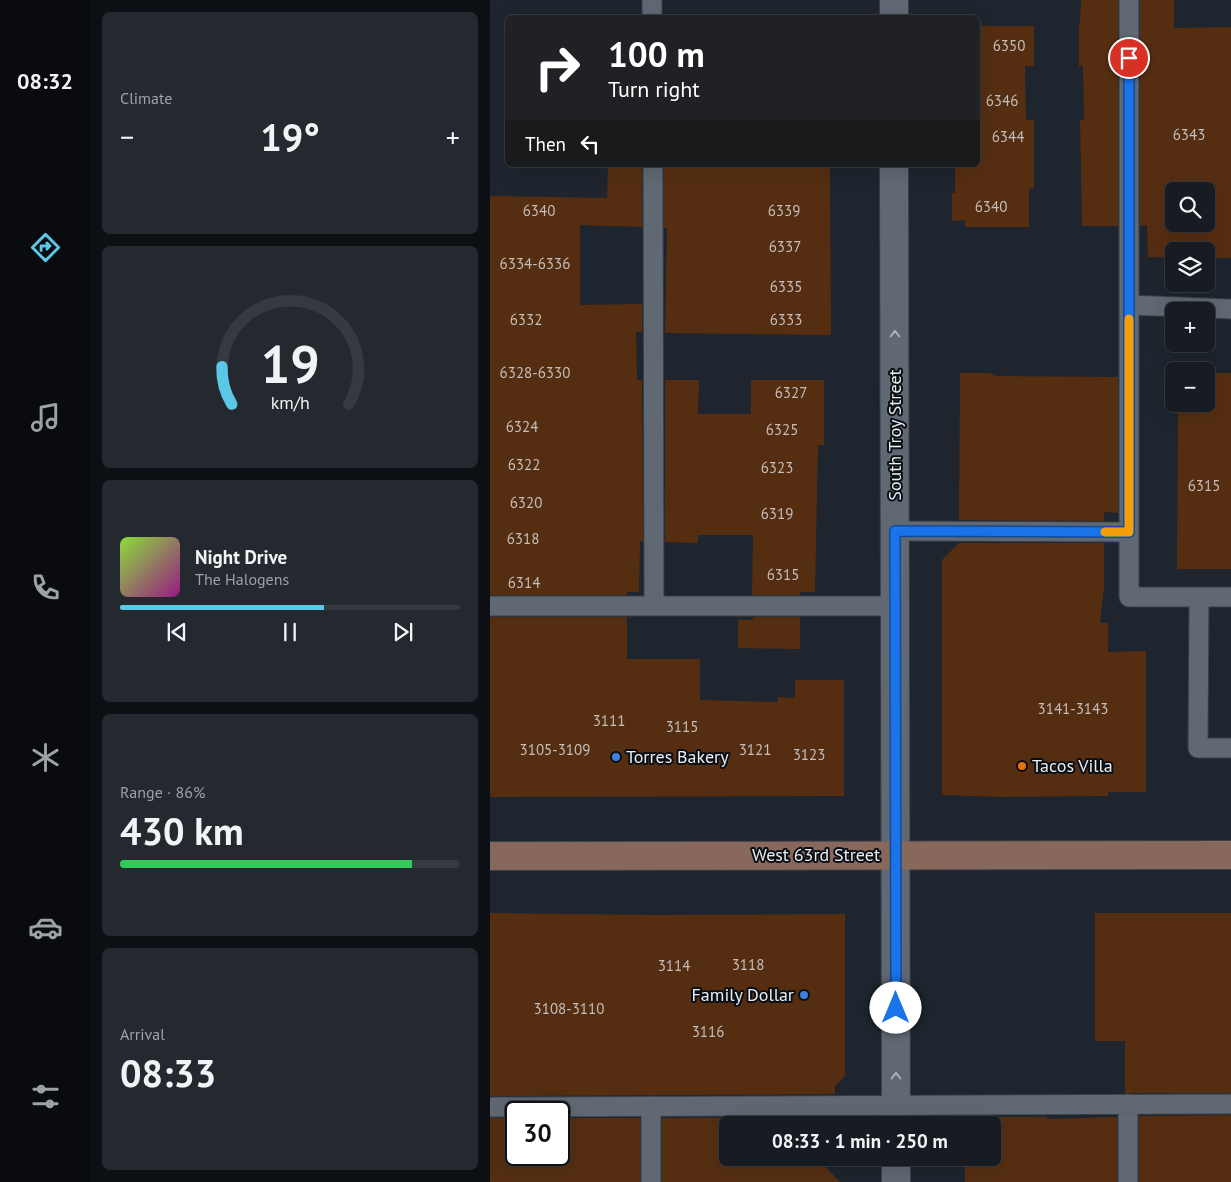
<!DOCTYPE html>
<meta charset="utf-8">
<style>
:root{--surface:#161c22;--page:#23292f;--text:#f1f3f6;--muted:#9ea1a5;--line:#353a40;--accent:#5ac8e6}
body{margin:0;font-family:"PT Sans",sans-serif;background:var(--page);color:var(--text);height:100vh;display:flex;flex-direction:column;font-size:19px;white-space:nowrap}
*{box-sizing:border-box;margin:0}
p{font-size:16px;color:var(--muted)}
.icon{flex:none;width:28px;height:28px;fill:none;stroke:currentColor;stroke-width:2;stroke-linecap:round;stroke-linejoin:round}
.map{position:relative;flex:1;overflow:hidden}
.panel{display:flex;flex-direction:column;gap:12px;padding:12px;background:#0c0f13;width:400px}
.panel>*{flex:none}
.banner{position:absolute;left:15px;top:15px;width:475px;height:152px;border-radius:8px;box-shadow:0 5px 20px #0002,0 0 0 1px var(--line);background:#202124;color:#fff;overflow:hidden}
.buttons{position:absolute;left:675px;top:182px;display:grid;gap:10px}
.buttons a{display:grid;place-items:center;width:50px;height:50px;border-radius:8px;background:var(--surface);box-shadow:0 5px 20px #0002,0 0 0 1px var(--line);font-size:25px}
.speed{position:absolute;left:15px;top:1101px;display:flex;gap:10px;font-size:25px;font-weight:700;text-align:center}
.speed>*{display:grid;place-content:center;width:65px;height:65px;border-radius:50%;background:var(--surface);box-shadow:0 5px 20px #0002,0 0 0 1px var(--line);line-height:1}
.speed .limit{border:2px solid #111;border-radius:8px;background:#fff;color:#111}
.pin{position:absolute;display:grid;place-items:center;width:42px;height:42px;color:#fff;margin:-21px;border:2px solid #fff;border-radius:50%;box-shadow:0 1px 5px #0007}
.me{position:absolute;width:55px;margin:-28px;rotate:0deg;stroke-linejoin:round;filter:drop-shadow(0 0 4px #0008)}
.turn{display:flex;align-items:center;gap:18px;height:105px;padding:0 20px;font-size:22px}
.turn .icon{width:65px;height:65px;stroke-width:2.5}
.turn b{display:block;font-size:35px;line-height:42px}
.then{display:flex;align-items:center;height:48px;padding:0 20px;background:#0003;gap:10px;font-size:19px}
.big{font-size:38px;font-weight:800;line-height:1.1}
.panel .tile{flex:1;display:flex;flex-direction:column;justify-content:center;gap:8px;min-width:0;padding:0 18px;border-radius:8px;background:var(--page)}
.panel .dial{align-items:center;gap:0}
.dial svg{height:130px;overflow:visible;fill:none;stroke:var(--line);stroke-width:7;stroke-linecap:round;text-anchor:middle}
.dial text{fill:var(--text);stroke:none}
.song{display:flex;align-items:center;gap:15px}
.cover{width:60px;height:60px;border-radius:8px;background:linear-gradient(135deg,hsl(90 70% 55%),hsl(310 70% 35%))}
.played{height:5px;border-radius:2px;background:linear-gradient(90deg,var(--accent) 60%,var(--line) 60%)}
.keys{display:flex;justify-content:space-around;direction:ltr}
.heat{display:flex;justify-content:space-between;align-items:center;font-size:28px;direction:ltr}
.charge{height:8px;border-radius:4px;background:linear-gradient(90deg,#34c759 86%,var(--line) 0)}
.trip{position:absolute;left:229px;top:1116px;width:282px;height:50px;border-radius:8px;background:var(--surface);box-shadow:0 5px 20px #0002,0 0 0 1px var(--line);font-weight:800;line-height:50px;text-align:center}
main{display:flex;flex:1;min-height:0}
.tabs{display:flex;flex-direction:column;width:90px;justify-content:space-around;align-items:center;background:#090b0e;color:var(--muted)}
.tabs .icon{width:35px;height:35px}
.tabs .current{color:var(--accent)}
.tabs b{font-size:22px;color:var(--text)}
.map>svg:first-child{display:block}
.building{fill:#552e12;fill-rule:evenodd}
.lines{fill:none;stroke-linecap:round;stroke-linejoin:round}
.service-casing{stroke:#3a3f47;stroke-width:21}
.minor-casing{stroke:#3a3f47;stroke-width:30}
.secondary-casing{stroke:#3a3f47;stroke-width:30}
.service{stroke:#606873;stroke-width:19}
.minor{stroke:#606873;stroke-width:28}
.secondary{stroke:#88675c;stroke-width:28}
.oneway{stroke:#abb2ba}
.route-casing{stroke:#114b97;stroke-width:12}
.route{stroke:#1a73e8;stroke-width:9}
.slow{stroke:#f59e0b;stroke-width:9}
.shop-dot{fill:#3f7fe0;stroke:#0b0e12;stroke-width:2}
.food-dot{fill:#e8710a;stroke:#0b0e12;stroke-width:2}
.labels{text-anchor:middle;stroke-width:4;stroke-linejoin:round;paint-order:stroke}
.number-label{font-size:15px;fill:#c4bebc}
.street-label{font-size:18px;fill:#e9eef4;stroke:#0b0e12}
.poi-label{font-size:18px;fill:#e9eef4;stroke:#0b0e12;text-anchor:start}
</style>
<main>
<nav class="tabs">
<b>08:32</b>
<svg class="icon current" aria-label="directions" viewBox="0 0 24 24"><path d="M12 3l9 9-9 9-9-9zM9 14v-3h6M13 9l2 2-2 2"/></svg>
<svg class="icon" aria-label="music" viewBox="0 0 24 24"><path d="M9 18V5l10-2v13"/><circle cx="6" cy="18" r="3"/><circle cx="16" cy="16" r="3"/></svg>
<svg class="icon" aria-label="phone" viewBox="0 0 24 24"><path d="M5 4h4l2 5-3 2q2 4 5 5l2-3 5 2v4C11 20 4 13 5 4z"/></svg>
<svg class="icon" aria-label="climate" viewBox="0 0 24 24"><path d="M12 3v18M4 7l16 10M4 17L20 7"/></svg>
<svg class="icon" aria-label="car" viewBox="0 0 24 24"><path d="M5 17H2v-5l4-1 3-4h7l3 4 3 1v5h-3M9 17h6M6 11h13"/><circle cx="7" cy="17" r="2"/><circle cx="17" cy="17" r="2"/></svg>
<svg class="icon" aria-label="filters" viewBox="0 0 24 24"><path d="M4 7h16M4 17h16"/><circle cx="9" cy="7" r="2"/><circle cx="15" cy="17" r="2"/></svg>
</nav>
<section class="panel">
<div class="tile"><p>Climate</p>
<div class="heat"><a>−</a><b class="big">19°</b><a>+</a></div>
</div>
<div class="tile dial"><svg viewBox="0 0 100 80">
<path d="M14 69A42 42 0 1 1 86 69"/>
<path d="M14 69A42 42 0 0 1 8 46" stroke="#5ac8e6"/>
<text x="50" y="56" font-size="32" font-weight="700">19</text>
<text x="50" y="72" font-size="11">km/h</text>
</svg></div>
<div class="tile">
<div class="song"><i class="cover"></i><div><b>Night Drive</b><p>The Halogens</p></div></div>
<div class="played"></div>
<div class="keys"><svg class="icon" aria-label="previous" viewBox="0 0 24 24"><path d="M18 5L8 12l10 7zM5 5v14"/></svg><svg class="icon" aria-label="pause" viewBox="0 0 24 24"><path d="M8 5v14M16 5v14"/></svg><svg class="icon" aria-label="next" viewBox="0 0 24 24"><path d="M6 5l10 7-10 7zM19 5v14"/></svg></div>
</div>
<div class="tile"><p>Range · 86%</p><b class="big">430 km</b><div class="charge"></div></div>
<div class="tile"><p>Arrival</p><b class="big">08:33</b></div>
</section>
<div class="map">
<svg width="741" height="1182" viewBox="0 0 741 1182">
<rect width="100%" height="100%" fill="#1e252e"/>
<!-- building -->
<path class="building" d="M591,0H628V226H592L590,120H594L593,66H589V25H590Z
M650,0H684V28L741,27V258H716V251H684V258L658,257L657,225L650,226ZM684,191H716V224H684Z
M488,26H544V66H535L536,120H544V188L539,189V227H475V220L462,221V193H465V165H488Z
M118,165H152V227L90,225V305L152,304V332H146L147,380H152L153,542L150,541L149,592H137V595H0V196L117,198Z
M174,165H340L341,335L175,333L177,228H174Z
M470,373H500L506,376L628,377V513L614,512V521L469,520Z
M716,373H741V569H687L688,404H716Z
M175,380H209L208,414H261V380H334V445H328L325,592H310V595H262L263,535H208V543L175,542Z
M469,543H614V588L610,623H618V652L656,651V792H618V796L512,797L452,795V560Z
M0,617H137V659H210V700L288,702V697L305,698V680H354V796L0,797Z
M263,617H310V649L248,648V620H263Z
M0,913L164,915L355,914V1076L345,1086V1094L0,1096Z
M605,913H741V1093H635V1041H605Z
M741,1115V1182H649V1116Z
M344,1117L343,1125H238V1158H327L350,1182H172V1118Z
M476,1117H557V1119L627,1117V1182H475V1158H502V1125H476Z
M0,1118H26V1155H69V1118H150V1182H0Z"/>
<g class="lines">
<!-- service casing -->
<g class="service-casing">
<path id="service" d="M162,0V18
M639,0V597H741
M163,165L164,606
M639,305L741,309
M405,531L639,532
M709,597L708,748H741
M0,606H406
M638,1104V1182
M161,1106V1182
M0,1107L741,1104"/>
</g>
<!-- minor casing -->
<g class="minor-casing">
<path id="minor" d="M404,0V18
M404,165L406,1125
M406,1158V1182"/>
</g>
<!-- secondary casing -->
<g class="secondary-casing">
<path id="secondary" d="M0,856L741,855"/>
</g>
<!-- service -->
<use href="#service" class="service"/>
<!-- minor -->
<use href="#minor" class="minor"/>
<!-- secondary -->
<use href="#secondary" class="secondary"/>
</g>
<!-- one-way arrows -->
<defs><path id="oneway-chevron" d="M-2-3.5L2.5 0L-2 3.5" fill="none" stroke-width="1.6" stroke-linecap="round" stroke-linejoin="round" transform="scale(1.25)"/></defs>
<g class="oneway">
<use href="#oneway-chevron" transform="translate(405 334) rotate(-90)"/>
<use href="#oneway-chevron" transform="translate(406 1076) rotate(-90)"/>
</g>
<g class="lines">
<!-- route casing -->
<g class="route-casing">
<path id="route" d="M406,1008L405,531L639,532V58"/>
</g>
<!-- route -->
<use href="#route" class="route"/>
<!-- slow -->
<path class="slow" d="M615,532H639V319"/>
</g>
<!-- markers -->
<g class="shop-dot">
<circle cx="126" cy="757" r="5"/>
<circle cx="314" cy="995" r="5"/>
</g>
<circle class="food-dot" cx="532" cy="766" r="5"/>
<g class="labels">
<!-- number labels -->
<g class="number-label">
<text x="519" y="51">6350</text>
<text x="512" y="106">6346</text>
<text x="699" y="140">6343</text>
<text x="518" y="142">6344</text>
<text x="501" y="212">6340</text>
<text x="49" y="216">6340</text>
<text x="294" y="216">6339</text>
<text x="295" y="252">6337</text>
<text x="45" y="269">6334-6336</text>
<text x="296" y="292">6335</text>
<text x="36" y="325">6332</text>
<text x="296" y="325">6333</text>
<text x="45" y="378">6328-6330</text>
<text x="301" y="398">6327</text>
<text x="32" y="432">6324</text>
<text x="292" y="435">6325</text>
<text x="34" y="470">6322</text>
<text x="287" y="473">6323</text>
<text x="714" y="491">6315</text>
<text x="36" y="508">6320</text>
<text x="287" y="519">6319</text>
<text x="33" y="544">6318</text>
<text x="293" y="580">6315</text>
<text x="34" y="588">6314</text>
<text x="583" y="714">3141-3143</text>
<text x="119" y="726">3111</text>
<text x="192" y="732">3115</text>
<text x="65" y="755">3105-3109</text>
<text x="265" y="755">3121</text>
<text x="319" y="760">3123</text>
<text x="258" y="970">3118</text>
<text x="184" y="971">3114</text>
<text x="79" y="1014">3108-3110</text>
<text x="218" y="1037">3116</text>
</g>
<!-- street labels -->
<g class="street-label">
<text transform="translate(405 435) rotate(-90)" y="6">South Troy Street</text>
<text x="326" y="861">West 63rd Street</text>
</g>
<!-- poi labels -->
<g class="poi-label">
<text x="136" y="763">Torres Bakery</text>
<text x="542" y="772">Tacos Villa</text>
<text x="304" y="1001" text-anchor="end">Family Dollar</text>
</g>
</g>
</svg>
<div class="buttons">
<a><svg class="icon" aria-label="search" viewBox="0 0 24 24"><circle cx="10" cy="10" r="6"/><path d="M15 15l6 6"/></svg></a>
<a><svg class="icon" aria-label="layers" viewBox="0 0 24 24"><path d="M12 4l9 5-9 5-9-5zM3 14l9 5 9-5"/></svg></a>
<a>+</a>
<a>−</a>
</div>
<div class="speed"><div class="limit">30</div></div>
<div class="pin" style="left:639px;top:58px;background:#d93025"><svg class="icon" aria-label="arrive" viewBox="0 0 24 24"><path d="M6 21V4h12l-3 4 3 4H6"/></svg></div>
<svg class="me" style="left:406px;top:1008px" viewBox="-20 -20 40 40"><circle r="19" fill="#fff"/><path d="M0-13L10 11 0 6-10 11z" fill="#1a73e8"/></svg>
<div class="trip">08:33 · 1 min · 250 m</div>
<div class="banner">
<div class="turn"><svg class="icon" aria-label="right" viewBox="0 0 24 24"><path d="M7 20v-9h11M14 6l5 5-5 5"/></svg><div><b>100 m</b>Turn right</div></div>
<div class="then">Then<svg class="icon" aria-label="left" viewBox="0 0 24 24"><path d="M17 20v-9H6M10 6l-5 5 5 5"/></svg></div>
</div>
</div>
</main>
